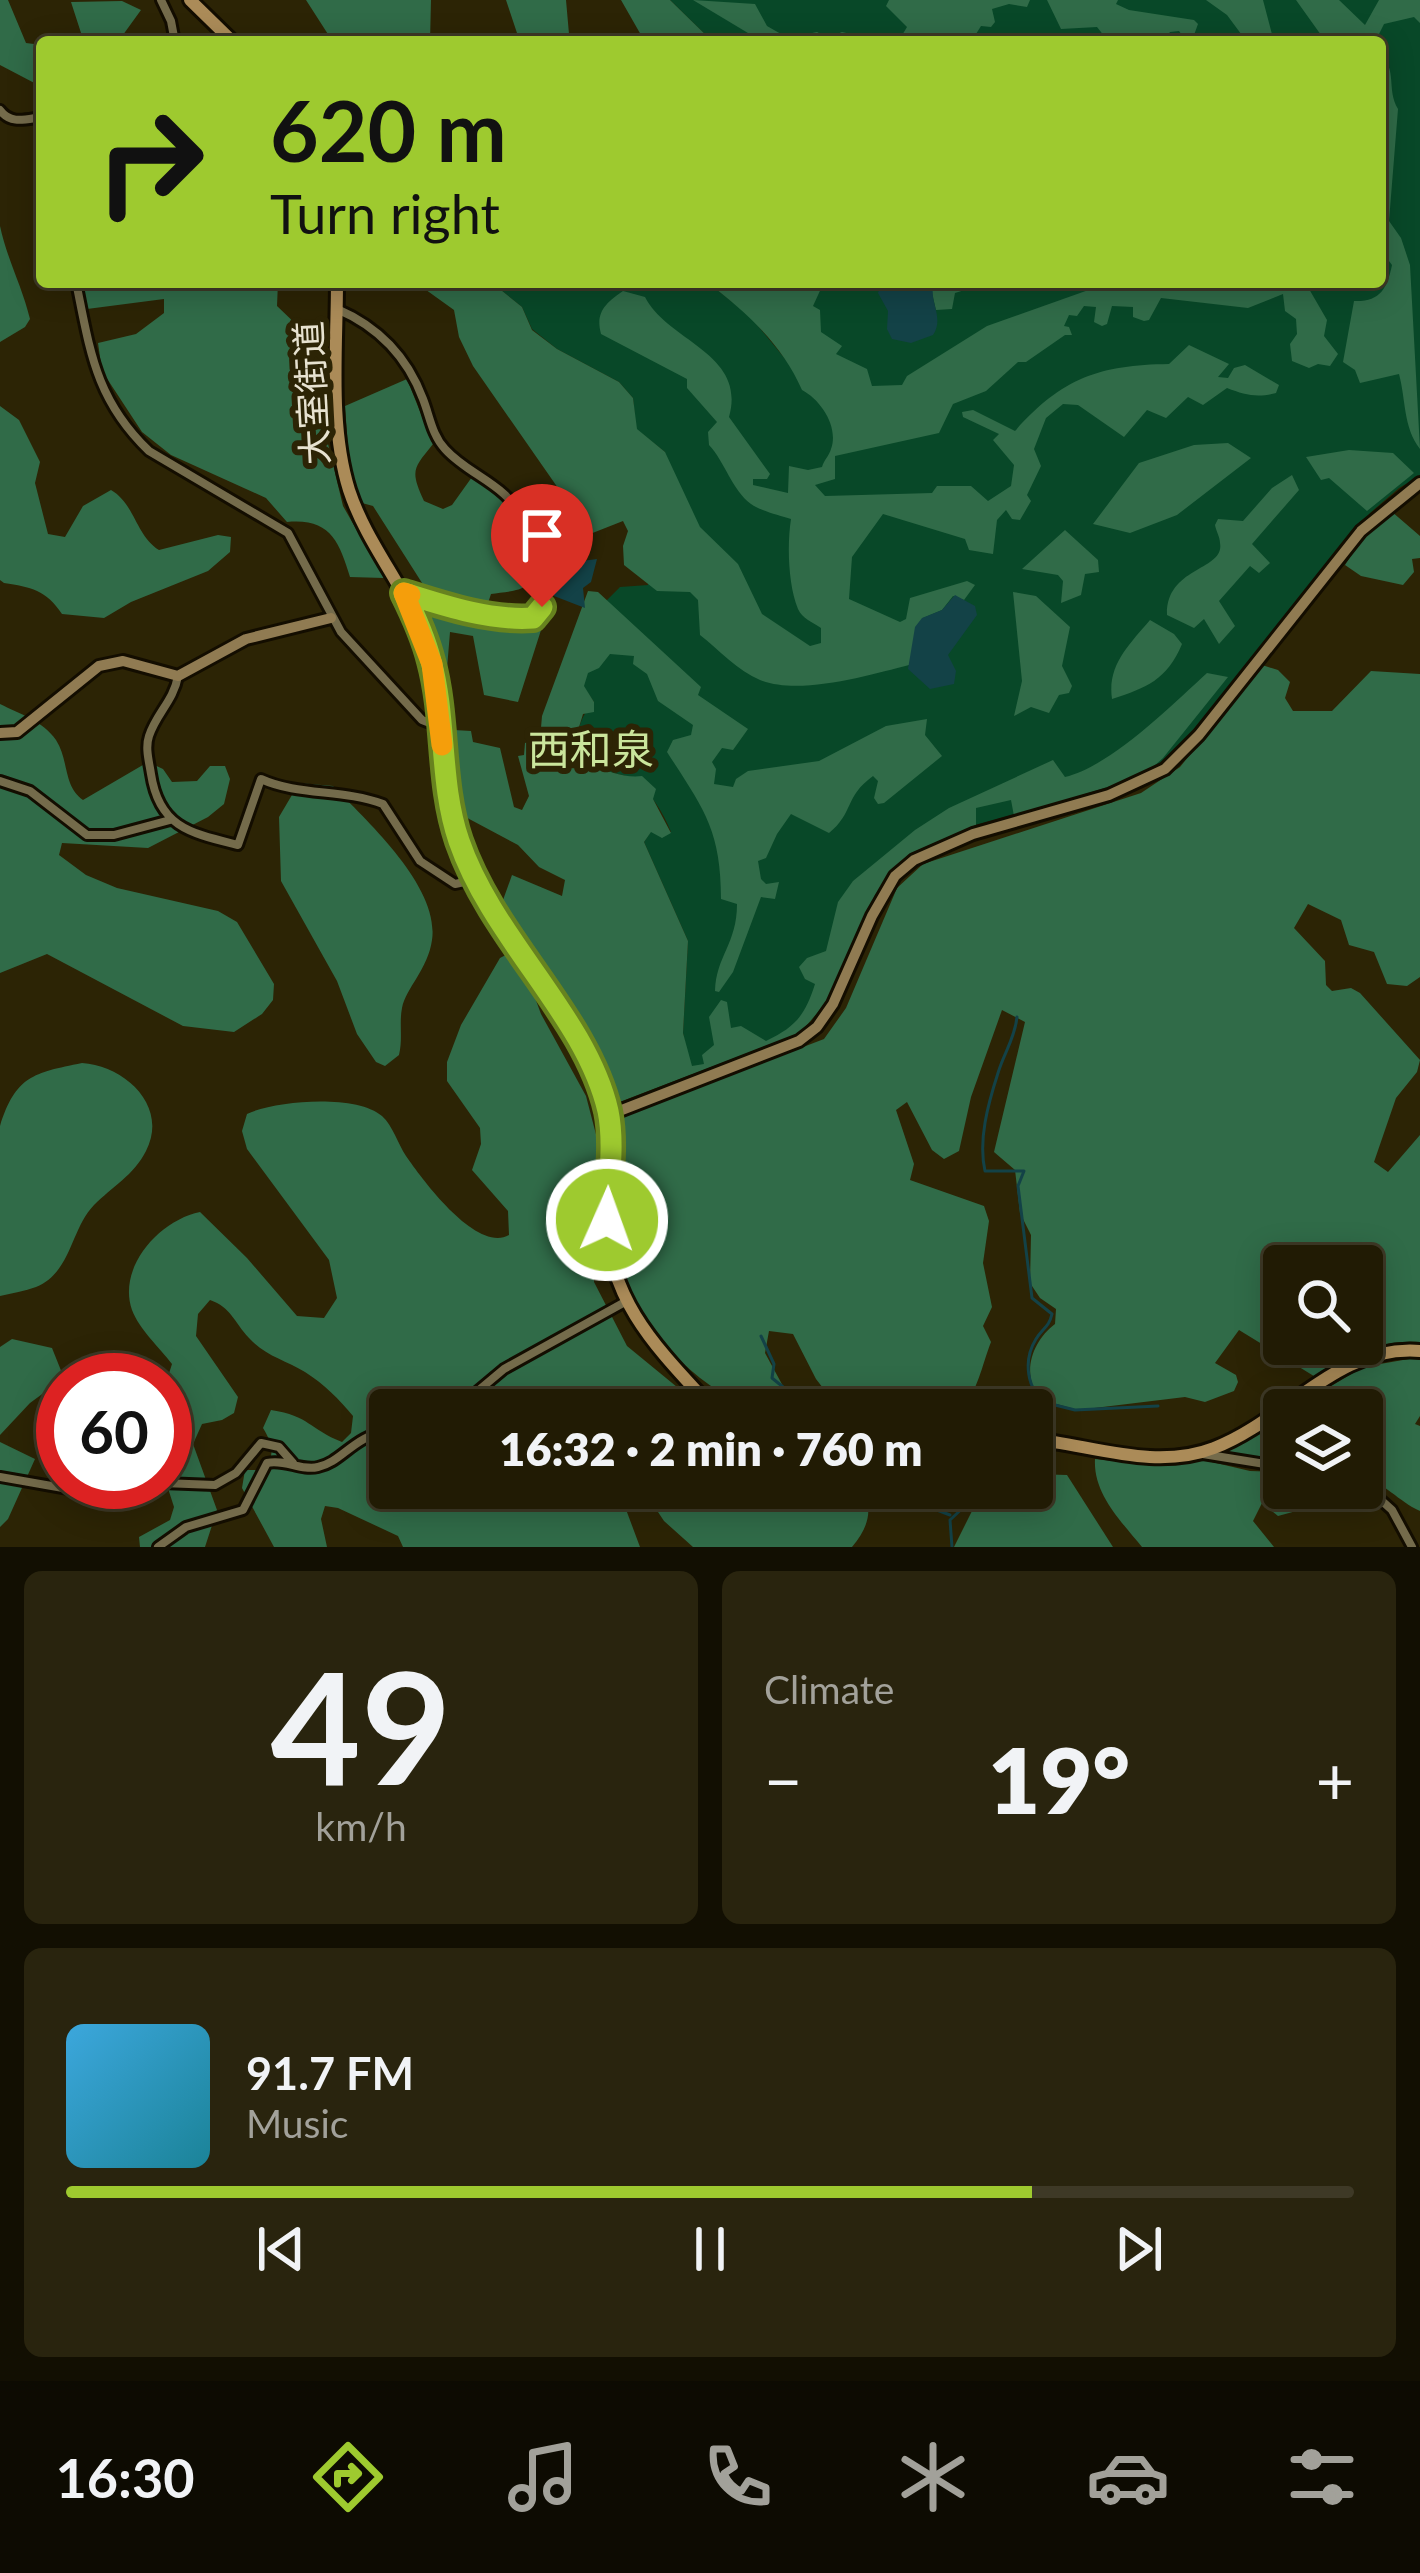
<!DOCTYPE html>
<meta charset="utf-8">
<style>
:root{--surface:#211b04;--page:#29240e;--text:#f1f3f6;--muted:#a2a19a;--line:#3e3926;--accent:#9eca2f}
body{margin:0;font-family:Lato,"Noto Sans JP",sans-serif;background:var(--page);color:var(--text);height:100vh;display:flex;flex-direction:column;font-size:45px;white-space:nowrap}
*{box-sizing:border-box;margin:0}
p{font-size:39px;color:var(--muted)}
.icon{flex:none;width:66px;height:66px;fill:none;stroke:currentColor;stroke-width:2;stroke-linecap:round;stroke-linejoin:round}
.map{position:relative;height:1547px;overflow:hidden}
.sheet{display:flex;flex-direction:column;gap:24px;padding:24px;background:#120f02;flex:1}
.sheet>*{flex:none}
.banner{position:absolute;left:36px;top:36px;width:1350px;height:252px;border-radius:12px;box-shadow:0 6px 30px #0003,0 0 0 3px var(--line);background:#9eca2f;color:#111;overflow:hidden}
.tools{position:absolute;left:1263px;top:1245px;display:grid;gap:24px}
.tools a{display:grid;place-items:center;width:120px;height:120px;border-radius:12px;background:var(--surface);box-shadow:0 6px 30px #0003,0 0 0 3px var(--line);font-size:60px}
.speed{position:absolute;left:36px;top:1353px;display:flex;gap:24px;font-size:60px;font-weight:700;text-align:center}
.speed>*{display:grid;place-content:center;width:156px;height:156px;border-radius:50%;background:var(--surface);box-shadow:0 6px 30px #0003,0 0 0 3px var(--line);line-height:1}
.speed .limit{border:18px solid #d22;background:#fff;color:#111}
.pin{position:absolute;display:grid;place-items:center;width:102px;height:102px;color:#fff;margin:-123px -51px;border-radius:50% 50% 50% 0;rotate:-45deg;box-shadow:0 0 12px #0007}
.pin .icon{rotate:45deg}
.me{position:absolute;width:132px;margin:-66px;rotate:2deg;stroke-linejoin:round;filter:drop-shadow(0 0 9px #0008)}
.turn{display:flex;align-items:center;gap:42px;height:252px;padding:0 36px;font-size:54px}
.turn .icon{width:156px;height:156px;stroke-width:2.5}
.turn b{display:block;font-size:84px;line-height:102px}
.big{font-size:90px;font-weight:800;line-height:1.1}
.sheet .widget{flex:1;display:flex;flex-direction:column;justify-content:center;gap:18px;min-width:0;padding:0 42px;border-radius:18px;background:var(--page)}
.sheet .dial{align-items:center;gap:0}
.dial b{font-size:156px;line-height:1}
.song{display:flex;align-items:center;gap:36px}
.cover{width:144px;height:144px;border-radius:18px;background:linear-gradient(135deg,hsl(200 70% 55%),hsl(190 70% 35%))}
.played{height:12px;border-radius:6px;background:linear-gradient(90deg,var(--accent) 75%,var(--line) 75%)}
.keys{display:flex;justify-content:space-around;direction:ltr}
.heat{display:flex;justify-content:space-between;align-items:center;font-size:66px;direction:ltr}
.sheet .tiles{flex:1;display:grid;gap:24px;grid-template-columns:1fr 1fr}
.widget:last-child{grid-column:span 2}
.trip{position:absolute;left:369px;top:1389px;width:684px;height:120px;border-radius:12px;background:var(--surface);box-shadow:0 6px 30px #0003,0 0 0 3px var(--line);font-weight:800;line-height:120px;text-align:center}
.tabs{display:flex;height:192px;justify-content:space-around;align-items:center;background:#0d0b02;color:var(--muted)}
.tabs .icon{width:84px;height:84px}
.tabs .selected{color:var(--accent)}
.tabs b{font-size:54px;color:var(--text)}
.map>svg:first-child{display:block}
.green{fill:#084828}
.forest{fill:#306b48;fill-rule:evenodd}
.water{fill:#134247}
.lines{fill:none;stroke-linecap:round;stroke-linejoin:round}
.stream{stroke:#134247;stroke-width:3}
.street-casing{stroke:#130d00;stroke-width:14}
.secondary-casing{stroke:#130d00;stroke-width:16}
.primary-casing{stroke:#130d00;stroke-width:18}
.street{stroke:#746b4b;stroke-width:8}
.secondary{stroke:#907b52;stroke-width:10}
.primary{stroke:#ab8b58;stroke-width:12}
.route-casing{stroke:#67831f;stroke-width:30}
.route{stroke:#9eca2f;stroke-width:21}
.slow{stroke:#f59e0b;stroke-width:21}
.labels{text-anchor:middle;stroke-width:12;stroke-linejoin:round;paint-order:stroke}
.street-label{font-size:36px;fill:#e7e2d0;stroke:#2c2405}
.quarter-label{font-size:42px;fill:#cae59c;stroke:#2c2405}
</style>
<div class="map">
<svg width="1420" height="1547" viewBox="0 0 1420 1547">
<rect width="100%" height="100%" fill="#2c2405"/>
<!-- green -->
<path class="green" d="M670,0H1420V476L1399,488L1370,513L1177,750L1143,776L1120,785L965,828L909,854L875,895L830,998L800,1033L692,1076L683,1033L688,941L644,842L651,831L671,832C663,812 650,791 632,779C624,774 613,774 605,770C573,754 571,726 594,702L583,686L607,600L620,587L648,585L665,452L636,429L633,398L619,382L557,349L532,329L522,307L491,282H707L749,315L791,366L801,282H1380V42H713Z"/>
<!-- forest -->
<path class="forest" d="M0,0H8L26,43L42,45V87L0,65Z
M306,0H431L430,42H333Z
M506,0H566L569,34L577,42H520Z
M621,0H670L713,42H645Z
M693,0L755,4L767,26L788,38L817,32L828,38L842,32L886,42H763Z
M889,0H1030L1027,7L1009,4L992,9L995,22L991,27L981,26L971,42H898L907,27L886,6Z
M1047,0H1118L1116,4L1129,10L1194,20L1198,24L1194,35L1184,38L1179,31L1170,32L1162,42H1109L1097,27L1061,29Z
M1206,0H1263L1274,42H1247L1227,15Z
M1296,0H1339L1365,25L1379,0H1420V23L1414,17L1384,24L1375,42H1326Z
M122,1L141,10L120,39L124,42H69L82,36L71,2Z
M1380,54C1398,70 1386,89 1398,109L1389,221L1401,238L1410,265L1420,449C1403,427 1406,400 1399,374L1360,383L1355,370L1343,362L1354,301C1380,302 1387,289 1392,265L1380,249Z
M0,226C7,259 22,286 30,319L25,327L0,342Z
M81,282H278L277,306L300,328L343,506L384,578L350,577C339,541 330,518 287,522L266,498L171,455L142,432L102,371L98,343L136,334L164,313V299L87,309Z
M415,282H491L522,307L532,330L557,349L619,382L633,398L637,429L665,452L700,527L738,564L762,614L810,646L821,643V628C812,622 802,618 798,609C788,585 787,544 791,519C779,515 761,511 751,504C732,490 725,462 709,445L708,432L717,422L687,388V379L601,334C595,312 606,303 623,291L645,297C668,342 747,353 729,417L770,474L767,479H753V485L788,493L789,466L808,470L822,467C824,460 829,456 831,449C839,427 821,400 802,390C782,344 746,312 707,282H824L813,306L820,310L821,332L842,346L836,354L867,369L872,386L902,385L907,376L987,326L1111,282H1305L1327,320L1324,336L1338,354L1330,366L1318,364L1309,368L1292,361L1290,344L1297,334L1296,319L1285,311L1283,294L1248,308L1161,298L1149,320L1144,321L1133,317V307L1112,306L1107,324L1102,326L1094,322L1096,307L1084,306L1077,316L1069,315L1064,326L1069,327L1072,335H1065L1026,362H1018L986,391L953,404L939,433L835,456V479L815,485L825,496L932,493L937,486H971L988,501L1011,486L1014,465L993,440L999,434L963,417L962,412L973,410L1015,431C1062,378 1099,365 1169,364L1189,345L1229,364L1218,377L1228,378L1234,368L1245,365L1279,385L1276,393C1257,398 1245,395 1227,388L1203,405L1188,397L1166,418L1147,410L1124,437L1078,405L1063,404L1046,418L1034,449L1041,466L1027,495L1031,501L1020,520L1012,519L1006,510L997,520L993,554L969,550L965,539L883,514L852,557L849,599L900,622L906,619L910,598L967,581L975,585L964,600L953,596L942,610L923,618L909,665C870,675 799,696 760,680C738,671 719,650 700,635L698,600L690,592L657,591L624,565L623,546L628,531L623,521L590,534L473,366L459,337L454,310Z
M934,282H990L955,293L952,309L936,310L931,289Z
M407,379L433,444C413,469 410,470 424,501L443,509L452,505L472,477C482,484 493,492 503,500C517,514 549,569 527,585C519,592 502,592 491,594L487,606L431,597L373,506L362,503L349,463L345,406Z
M0,406L19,420L40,462L35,483L48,534L65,537L83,506L111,490C135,504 136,536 159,550L218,535L231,537L230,552L208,571L131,602L104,618L62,614C46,590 31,587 4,583L0,580Z
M1228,443L1251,458L1177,515L1130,533L1093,524L1139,463L1194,445Z
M1349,450L1393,453L1414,473L1367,511L1329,478L1321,480L1306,457Z
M1292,475L1299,490L1252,544L1270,563L1259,573L1250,566L1219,601L1235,626L1219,644L1204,619L1194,628L1167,615C1166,566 1225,571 1220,543C1220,537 1216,531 1215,525L1218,519L1243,521L1272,488Z
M1391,511L1420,536V558L1412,559L1414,572L1403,585L1361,576L1345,565L1365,534Z
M1065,530L1098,560L1099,572L1085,574L1081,595L1061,603L1063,581L1058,575L1022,569Z
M588,591L598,592L701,687L698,695L748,729L733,750L722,748L712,762L716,769L714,784L733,787L736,779L748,771L819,761L886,726L927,719L925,735L942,756L884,803L878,804L874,798L878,781L873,776C844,797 854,813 829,833L791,814L777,834L766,858L758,861L761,879L766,884L779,882L775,899L761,897L733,972L719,992L715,991C716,956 737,944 737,904L721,899C721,829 703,808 667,752L673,740L691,735L693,725L658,701L647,674L633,664L634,656L610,654L599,668L588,673L584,686L594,702V712L583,714C580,725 575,735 579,745C587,767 621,779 642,776L656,789L653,799L671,833L662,838L651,832L644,842L688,941L683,1033L692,1066L704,1064L702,1055L714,1045L709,1017L721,1000L727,1002L731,1028L741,1026L766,1041C795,1027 805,1016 815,984L805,979L799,967L807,958L826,951L838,902L853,881L915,830L949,808L1053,760L1065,777C1111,766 1171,706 1207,673L1228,677L1163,758L1143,776L1014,816L1011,800L976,808V825L909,854L891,873L875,895L830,998L800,1033L617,1103L596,1049L498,914L512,875L562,896L565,880L539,867L518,845L458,813L452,773L454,730L471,731L473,742L500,748L514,807L522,810L529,796L518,756L524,755L525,743L540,739L542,716Z
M1013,592L1036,596L1070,627L1062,666L1072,686L1069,693L1059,695L1049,713L1031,707L1014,716L1022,681Z
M420,606L542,627L518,702L484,695L473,636L450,632L446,681L440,678L433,639Z
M1150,620L1174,634L1182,644C1167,680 1146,688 1112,699C1107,665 1129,645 1150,620Z
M1262,665L1278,670L1290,682L1285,698L1293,711H1332L1371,671L1420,674V977L1407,986L1387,984L1374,952L1349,945L1341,920L1308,904L1294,928L1325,961L1326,985L1332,991L1351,988L1360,993L1420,1060L1417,1072L1396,1098L1374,1162L1388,1172L1420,1135V1342C1379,1339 1349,1355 1317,1378L1239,1330L1215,1363L1236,1375L1238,1382L1234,1391L1205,1402L1185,1397L1078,1410L1042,1400C1020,1377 1031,1342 1055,1324L1056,1309L1040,1298L1030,1283L1031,1235L1020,1213L1015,1170L994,1152L1025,1022L1002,1010L971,1097L959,1151L944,1159L932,1150L907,1102L896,1110L914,1164L910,1180L984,1206L989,1221L983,1263L992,1307L983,1326L991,1342C981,1368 979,1388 961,1410H840L816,1379L793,1334L769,1331L765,1353L796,1410C785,1410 760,1412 751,1408C684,1380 621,1309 613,1236C609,1198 621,1154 624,1116L824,1039L846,1008L897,888L923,864L1141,793L1180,767ZM1284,1266H1362V1344H1284Z
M0,704C20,714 43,721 56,740C69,760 63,786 83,800L148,762L163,769L172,782L197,781L210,766H225L230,779L224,804L208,817L148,848L62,843L59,855L86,875L117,888L218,911L237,922L274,984L273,1000L262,1014L234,1032L183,1026L47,954L0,973Z
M299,783L333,786C367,821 440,887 432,940C428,969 406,988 402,1008C399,1023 403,1039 399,1055L385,1066L376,1062L357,1034L337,981L281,881L279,817Z
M517,949L541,1014L586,1096L599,1146L601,1213L593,1243L594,1282L627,1346L705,1410H390V1488H429L441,1499L499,1509L510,1488H618L640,1547H403L398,1536L338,1508L325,1506L321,1519L327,1547H274L242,1488L245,1470H265C275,1452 273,1445 263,1428L271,1410C310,1416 309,1429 342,1442L351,1433L353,1416C339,1399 324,1384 305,1372C285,1360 265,1356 249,1338C234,1322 231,1307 210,1300L198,1314L196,1336L238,1397L234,1413L222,1420L202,1424L193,1444L217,1510L205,1547H140L139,1537L170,1520L174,1507L165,1479V1386L172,1364C160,1348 139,1329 132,1310C117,1267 160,1220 200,1212L247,1258L297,1316L324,1318L337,1298L329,1260L247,1149L242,1131L247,1114C276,1100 357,1094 382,1116C393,1126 398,1144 406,1156C424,1182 477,1253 509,1235L508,1211L472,1170L481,1144L480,1128L447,1081V1062L461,1025L500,958Z
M82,1063C125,1066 169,1106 146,1151C134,1175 112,1187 94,1205C70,1230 72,1272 36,1287C25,1291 12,1293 0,1296V1126C16,1076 33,1073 82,1063Z
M12,1339L52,1348L64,1378L30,1403L0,1435V1347Z
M1420,1357V1416L1415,1424L1420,1426V1511C1398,1501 1385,1483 1362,1476V1410H1291L1363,1367Z
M1284,1415V1462L1224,1455L1227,1448Z
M0,1442L35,1459L8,1519L0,1527Z
M1095,1459L1165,1466L1199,1459L1250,1471L1284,1472V1488H1335L1323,1496L1322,1504L1278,1516L1262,1503L1253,1521L1274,1547H1142C1121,1521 1093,1494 1095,1459Z
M1032,1474L1067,1475L1113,1547H954L972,1511L993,1497L998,1488H1032Z
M642,1488H862C874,1510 868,1528 852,1547H693L664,1521Z"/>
<!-- water -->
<path class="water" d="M882,282H934C928,302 945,317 933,335L911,343L892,339L887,329L888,311L878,293Z
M548,559L566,563L597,559L591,582L583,588L585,608L554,596Z
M955,595L975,606L977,615L948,655L956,671L954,684L930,689L908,669L915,627L922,618L942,610Z"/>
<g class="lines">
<!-- stream -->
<path class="stream" d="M1017,1017C1015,1038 1004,1053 998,1073C988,1104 978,1140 985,1171H1024L1018,1186L1032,1298L1052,1314C1049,1327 1043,1328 1036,1339C1023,1360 1026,1390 1047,1403L1043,1432L1032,1431
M761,1336L774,1364L772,1378L788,1391L799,1410
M1047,1403L1075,1410L1158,1406
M885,1490L950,1515
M952,1547L950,1520L984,1488"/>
<!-- street casing -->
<g class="street-casing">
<path id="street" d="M161,0L171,21L175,42
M0,110C11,125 26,119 42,117
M76,282C90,350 95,399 149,451L288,533L341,632L422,720L440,727
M337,309C379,327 407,356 423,399C430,417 432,435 445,449C462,468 485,477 504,494C533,520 560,584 534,618L469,612L405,594
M178,676C174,700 156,714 149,736C145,748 149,761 151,774C159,827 190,833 238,845L261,779C298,796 343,789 383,804L420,861L455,884L474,880
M0,781L30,791L87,835H114L170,820
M455,1410L504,1369L625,1302
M1203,1454L1284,1467
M0,1477L80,1491L92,1482
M136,1482L215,1485L236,1473L261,1443L279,1447L293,1463
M1362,1483L1392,1510L1412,1547
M158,1547L186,1527L243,1510L267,1463C285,1459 301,1471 318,1467C342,1462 353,1436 390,1430"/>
</g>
<!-- secondary casing -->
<g class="secondary-casing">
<path id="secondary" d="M0,733L17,732L99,666L123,661L178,676L246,639L331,618
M609,1115L799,1041L817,1027L833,1004L872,916L895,876L914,860L973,834L1109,795L1165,769L1199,735L1361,531L1420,483"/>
</g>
<!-- primary casing -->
<g class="primary-casing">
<path id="primary" d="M190,0L233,42
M337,282C337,349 329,426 349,490C369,551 416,598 432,661C450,736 442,811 476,883C497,929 530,971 559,1013C573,1032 589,1052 597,1075C614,1123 607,1168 607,1218C607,1302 661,1352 714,1410
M1032,1439C1092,1445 1155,1471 1214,1448C1285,1421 1338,1344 1420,1351"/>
</g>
<!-- street -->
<use href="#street" class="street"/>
<!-- secondary -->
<use href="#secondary" class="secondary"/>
<!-- primary -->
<use href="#primary" class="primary"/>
</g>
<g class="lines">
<!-- route casing -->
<g class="route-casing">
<path id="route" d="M542,607L533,618C490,621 445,606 404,593C415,615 425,637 431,661C447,720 439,783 459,841C493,940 586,1016 608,1111C615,1145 608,1185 607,1220"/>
</g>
<!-- route -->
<use href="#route" class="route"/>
<!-- slow -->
<path class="slow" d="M410,595L404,593L432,664L442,745"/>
</g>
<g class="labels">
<!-- street labels -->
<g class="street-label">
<text transform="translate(312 393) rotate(-93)" y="13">大室街道</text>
</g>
<!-- quarter labels -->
<g class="quarter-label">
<text x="591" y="765">西和泉</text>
</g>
</g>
</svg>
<div class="tools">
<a><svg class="icon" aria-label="search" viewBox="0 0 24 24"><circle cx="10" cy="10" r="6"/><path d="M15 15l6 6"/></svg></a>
<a><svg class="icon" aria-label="layers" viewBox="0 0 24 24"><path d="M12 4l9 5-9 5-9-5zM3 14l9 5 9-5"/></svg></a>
</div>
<div class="speed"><div class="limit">60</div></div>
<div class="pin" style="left:542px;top:607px;background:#d93025"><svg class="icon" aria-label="arrive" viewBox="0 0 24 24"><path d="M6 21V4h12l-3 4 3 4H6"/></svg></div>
<svg class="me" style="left:607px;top:1220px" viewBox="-20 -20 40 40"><circle r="17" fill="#9eca2f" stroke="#fff" stroke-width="3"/><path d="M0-11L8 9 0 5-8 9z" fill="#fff"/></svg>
<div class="trip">16:32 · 2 min · 760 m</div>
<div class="banner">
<div class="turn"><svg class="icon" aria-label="right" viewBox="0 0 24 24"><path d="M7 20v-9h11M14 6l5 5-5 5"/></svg><div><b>620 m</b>Turn right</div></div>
</div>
</div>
<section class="sheet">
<div class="tiles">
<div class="widget dial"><b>49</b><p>km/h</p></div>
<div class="widget"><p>Climate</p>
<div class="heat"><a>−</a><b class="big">19°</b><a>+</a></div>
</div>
<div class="widget">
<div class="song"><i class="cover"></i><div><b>91.7 FM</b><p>Music</p></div></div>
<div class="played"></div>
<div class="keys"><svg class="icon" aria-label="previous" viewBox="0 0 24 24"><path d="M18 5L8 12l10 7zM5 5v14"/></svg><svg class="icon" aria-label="pause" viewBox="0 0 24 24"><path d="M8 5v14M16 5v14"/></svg><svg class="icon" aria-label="next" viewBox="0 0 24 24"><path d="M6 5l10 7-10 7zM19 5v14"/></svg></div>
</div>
</div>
</section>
<nav class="tabs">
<b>16:30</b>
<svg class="icon selected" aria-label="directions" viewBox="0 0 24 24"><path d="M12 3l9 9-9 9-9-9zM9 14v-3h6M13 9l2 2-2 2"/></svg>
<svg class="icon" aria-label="music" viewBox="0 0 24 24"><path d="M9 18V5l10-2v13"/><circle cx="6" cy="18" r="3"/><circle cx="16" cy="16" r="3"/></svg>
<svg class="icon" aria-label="phone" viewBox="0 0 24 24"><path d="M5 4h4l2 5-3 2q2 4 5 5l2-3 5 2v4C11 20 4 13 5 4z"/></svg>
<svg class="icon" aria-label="climate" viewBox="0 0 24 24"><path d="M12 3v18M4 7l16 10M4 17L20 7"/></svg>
<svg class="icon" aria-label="car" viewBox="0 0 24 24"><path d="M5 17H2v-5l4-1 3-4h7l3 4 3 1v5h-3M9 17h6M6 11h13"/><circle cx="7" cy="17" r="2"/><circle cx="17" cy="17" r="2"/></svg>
<svg class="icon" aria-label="filters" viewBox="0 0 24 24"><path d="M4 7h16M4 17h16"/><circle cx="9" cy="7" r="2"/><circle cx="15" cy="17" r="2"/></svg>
</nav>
